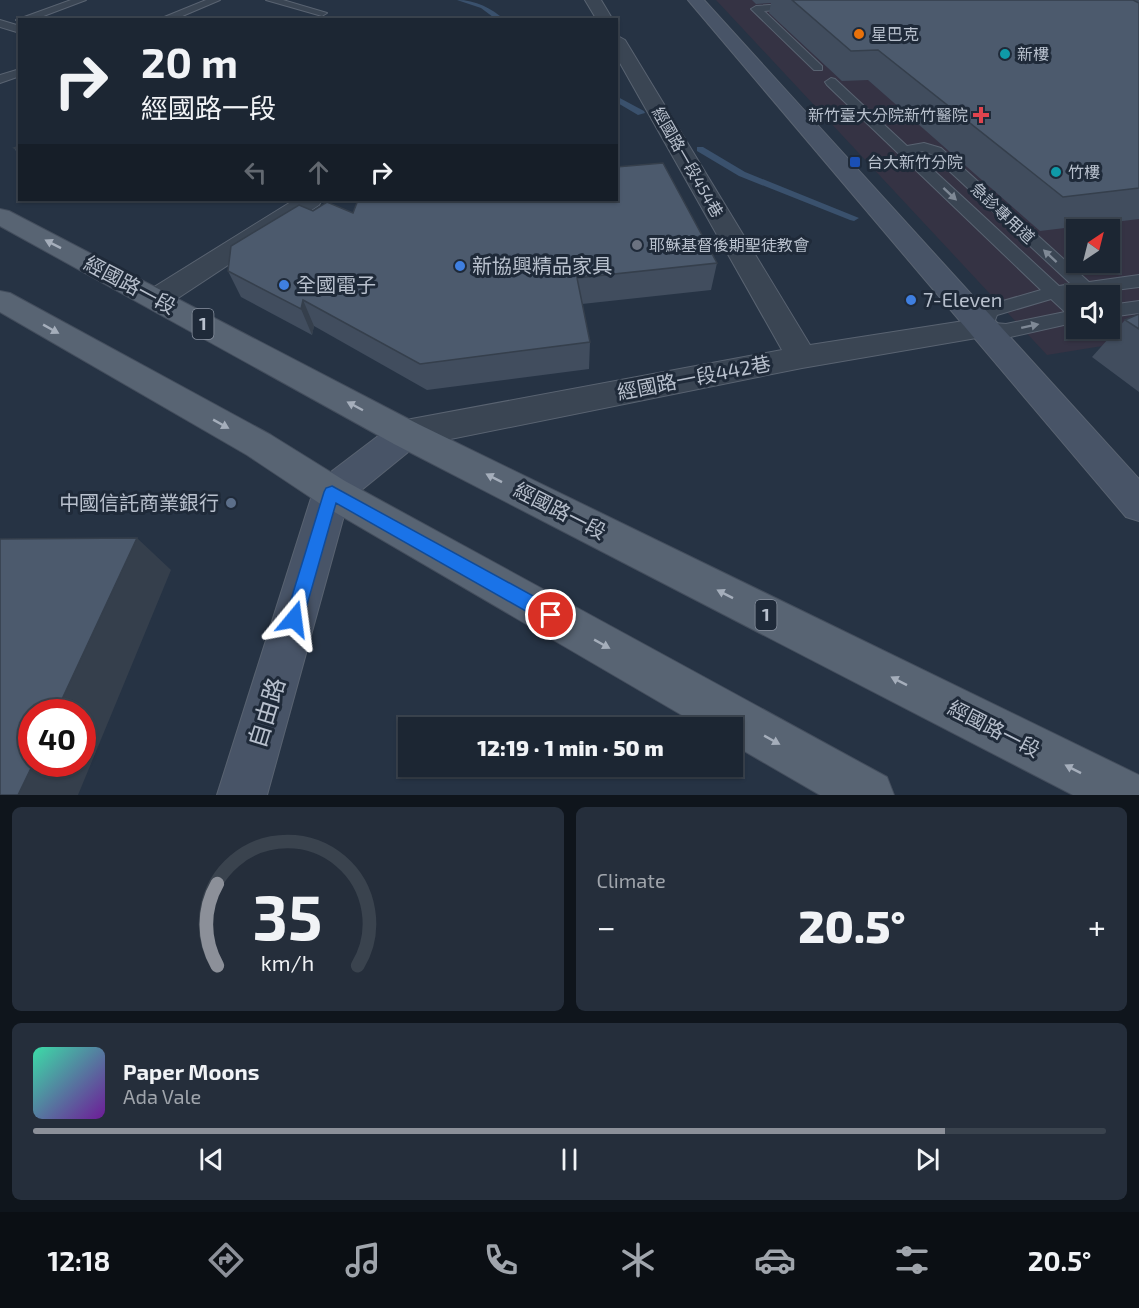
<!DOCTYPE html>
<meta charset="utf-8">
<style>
:root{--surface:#1c2633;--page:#252e3b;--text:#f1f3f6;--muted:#a0a5ac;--line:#3a434e;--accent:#8c9099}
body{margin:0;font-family:"Exo 2","Noto Sans TC",sans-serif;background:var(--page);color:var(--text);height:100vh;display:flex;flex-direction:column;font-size:22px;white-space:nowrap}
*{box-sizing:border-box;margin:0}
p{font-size:20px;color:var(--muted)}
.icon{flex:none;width:33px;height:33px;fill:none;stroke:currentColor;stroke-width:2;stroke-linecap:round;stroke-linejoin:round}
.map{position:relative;height:795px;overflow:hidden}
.sheet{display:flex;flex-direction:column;gap:12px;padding:12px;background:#0f151c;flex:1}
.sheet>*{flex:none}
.top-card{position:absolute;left:18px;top:18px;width:600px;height:183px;border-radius:0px;box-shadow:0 2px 4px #0004,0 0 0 2px var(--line);background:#1c2633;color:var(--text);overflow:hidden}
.needle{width:39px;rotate:35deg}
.controls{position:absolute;left:1066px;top:219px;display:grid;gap:12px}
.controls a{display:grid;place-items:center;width:54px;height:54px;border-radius:0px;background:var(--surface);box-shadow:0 2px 4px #0004,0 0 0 2px var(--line);font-size:30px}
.speed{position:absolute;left:18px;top:699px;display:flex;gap:12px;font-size:30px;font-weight:700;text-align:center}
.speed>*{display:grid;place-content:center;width:78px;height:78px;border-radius:50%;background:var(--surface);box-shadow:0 2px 4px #0004,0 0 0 2px var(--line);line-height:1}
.speed .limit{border:9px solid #d22;background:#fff;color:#111}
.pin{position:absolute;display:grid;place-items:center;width:51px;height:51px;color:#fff;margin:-26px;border:3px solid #fff;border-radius:50%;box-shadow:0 2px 6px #0007}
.me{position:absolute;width:66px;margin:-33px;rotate:16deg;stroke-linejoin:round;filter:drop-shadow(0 0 4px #0008)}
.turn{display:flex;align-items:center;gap:21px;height:126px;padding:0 24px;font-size:27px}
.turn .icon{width:78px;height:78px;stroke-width:2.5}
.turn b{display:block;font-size:42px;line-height:51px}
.lanes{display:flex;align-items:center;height:57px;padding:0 24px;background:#0003;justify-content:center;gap:30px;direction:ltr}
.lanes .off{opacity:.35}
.big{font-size:45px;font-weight:800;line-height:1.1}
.sheet .card{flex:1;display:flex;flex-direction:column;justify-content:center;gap:9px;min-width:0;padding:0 21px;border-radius:9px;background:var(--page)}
.sheet .dial{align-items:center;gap:0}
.dial svg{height:156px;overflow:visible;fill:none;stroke:var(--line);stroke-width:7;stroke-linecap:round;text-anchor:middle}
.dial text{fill:var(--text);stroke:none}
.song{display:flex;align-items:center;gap:18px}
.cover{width:72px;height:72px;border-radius:9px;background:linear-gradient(135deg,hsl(160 70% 55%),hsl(280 70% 35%))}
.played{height:6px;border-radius:3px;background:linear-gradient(90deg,var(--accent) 85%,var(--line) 85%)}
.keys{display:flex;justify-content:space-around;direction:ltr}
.heat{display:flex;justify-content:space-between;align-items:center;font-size:33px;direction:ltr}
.sheet .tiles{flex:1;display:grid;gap:12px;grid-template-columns:1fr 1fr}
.card:last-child{grid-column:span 2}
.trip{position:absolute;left:398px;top:717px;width:345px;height:60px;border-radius:0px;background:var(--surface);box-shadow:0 2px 4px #0004,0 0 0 2px var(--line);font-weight:800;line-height:60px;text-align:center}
.dock{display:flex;height:96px;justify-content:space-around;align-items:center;background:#0b0f14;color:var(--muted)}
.dock .icon{width:42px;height:42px}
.dock .active{color:var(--accent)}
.dock b{font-size:27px;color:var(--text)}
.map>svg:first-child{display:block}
.medical{fill:#353344;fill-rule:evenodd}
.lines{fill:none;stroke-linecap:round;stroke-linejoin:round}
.stream{fill:#3a516d;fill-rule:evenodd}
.lane-casing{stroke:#596371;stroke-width:2}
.street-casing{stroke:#596371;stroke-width:2}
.secondary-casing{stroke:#596371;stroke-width:2}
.primary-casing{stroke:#444e5d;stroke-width:2}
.lane{fill:#3a4553;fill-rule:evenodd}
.street{fill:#3a4553;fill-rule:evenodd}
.secondary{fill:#485467;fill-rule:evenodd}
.primary{fill:#586473;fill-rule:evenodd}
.wall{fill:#414d5e}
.shaded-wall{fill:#353f4c}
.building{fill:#4c5a6d;stroke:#353f4c;stroke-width:1.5}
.oneway{fill:#7f8996}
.oneway2{fill:#a5aebb}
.route{fill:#1a73e8;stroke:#114b97;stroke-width:1.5}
.food-dot{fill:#e8710a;stroke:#1f2a39;stroke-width:2}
.culture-dot{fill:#0f9aa8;stroke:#1f2a39;stroke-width:2}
.health-dot{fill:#e0444e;stroke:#1f2a39;stroke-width:2}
.transit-dot{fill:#1a4fb4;stroke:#1f2a39;stroke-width:2}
.worship-dot{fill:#6b7280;stroke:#1f2a39;stroke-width:2}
.shop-dot{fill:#3f7fe0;stroke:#1f2a39;stroke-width:2}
.service-dot{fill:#5c6f8a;stroke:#1f2a39;stroke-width:2}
.labels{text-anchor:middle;stroke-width:6;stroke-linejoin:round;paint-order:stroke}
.far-poi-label{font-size:16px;fill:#b8c0cd;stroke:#1f2a39;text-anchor:start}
.far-street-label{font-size:16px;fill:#b8c0cd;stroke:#1f2a39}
.shield{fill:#1f2a39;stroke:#8a93a1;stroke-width:1.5}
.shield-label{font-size:18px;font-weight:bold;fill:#b8c0cd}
.poi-label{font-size:20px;fill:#b8c0cd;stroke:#1f2a39;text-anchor:start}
.street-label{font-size:20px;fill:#b8c0cd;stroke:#1f2a39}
.near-street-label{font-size:24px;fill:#b8c0cd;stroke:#1f2a39}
</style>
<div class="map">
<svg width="1139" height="795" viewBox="0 0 1139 795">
<rect width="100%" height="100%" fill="#263344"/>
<!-- medical -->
<path class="medical" d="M716,0H1139V340L1047,355ZM1077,230H1110V262H1077ZM1077,296H1110V328H1077Z"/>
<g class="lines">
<!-- stream -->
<path class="stream" d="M457,0C476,0 491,8 505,20H497L481,8Z
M616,96L644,111L645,113L638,115L616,102Z
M697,147H703L745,172L859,218L854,221L850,220L739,176L697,151Z"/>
<!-- lane casing -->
<g class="lane-casing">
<path id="lane" d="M71,0H86L33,20H20V23L16,20Z
M206,0H220L173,20H157Z
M266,0H283L327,13L322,16Z
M798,3L803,6L802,8L764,11L822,66V70H814L751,9L756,6Z
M0,20L20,26V33L0,27Z
M20,69V76L0,83V75Z
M831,78L835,79L907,146L924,143L941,148L1089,282L1139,275V287L1099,292L1098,296H1070L1077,303V322L1006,338L976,333L973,328L982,307L1041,290L827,85L825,82ZM923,151L931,154L1071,284L1059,286L915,153ZM1051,299L1065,312L1006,324L994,323L997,315Z
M1139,301V313L1110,317V305Z"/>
</g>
<!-- street casing -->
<g class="street-casing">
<path id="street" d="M585,0H601L613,20H597Z
M616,35L625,40L810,345L983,318L994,321L998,328L994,335L802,368L406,448L394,444L389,434L394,424L406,420L782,350L616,56Z
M294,200H322L319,205L166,306L156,308L146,306L142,299L146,292Z"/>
</g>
<!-- secondary casing -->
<g class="secondary-casing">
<path id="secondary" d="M688,0H704L1139,479V521L1126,517Z
M406,420L418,424L423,434L418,444L348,501L267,795H217L313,492L319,481L394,424Z"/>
</g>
<!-- primary casing -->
<g class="primary-casing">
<path id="primary" d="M0,209L9,211L418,424L1139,775V795H1073L394,444L0,226Z
M0,291L10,293L271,435L345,481L887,777L894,795H820L732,744V728H704L319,503L247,455L0,312Z"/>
</g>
<!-- lane -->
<use href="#lane" class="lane"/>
<!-- street -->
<use href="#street" class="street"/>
<!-- secondary -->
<use href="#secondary" class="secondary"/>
<!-- primary -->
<use href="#primary" class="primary"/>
</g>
<!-- wall -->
<path class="wall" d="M752,0H1139V219L1040,231L868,80L842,81L769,13L771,3L756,4Z
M20,146V157L14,148Z
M313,211L353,213L717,263L711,290L582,304L590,342L589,369L427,390L314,326L312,335L241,297L228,271Z
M1139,314V392L1092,357L1125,320Z"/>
<!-- shaded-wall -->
<path class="shaded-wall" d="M303,300L314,326L312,335L301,309Z
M137,538L171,570L78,795H18L33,764H82V712H56Z"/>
<!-- building -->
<path class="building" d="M792,0H1133L1139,3V188L1063,197L878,50L851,51Z
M20,146V151L14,148Z
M663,163L717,263L577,278L590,342L420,364L303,300L301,309L228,271L231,246L299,205L313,211L327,202L353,213L358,200H616V167Z
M1139,314V329L1125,320Z
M137,538L56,712H32V764H33L18,795H0V539Z"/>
<!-- one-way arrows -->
<defs><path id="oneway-solid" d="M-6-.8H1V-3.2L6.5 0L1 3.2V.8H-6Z" transform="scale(1.5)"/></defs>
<g class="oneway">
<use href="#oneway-solid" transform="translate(950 194) rotate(43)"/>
<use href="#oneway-solid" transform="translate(1050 256) rotate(-137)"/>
<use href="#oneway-solid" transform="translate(1030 326) rotate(-12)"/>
</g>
<g class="oneway2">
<use href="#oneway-solid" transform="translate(53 244) rotate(-153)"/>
<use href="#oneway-solid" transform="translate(51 329) rotate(29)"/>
<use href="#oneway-solid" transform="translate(355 406) rotate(-152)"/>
<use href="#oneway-solid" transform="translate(221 424) rotate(29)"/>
<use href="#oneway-solid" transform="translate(494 478) rotate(-153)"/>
<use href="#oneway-solid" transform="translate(725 594) rotate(-153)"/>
<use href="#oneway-solid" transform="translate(602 644) rotate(29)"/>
<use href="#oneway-solid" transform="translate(899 681) rotate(-153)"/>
<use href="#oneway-solid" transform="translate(772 740) rotate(29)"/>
<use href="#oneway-solid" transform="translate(1073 769) rotate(-153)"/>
</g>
<!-- route -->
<path class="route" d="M332,486L557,609L560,615L557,622L551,624L545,622L336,503L303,619L301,625L294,628L288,625L285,619L324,492L326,488Z"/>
<!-- markers -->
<circle class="food-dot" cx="859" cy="34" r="6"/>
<g class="culture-dot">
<circle cx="1005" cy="54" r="6"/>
<circle cx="1056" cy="172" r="6"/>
</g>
<path class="health-dot" d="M978 106h6v6h6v6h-6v6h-6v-6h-6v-6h6z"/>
<rect class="transit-dot" x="849" y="156" width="12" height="12" rx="3"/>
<circle class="worship-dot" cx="637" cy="245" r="6"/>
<g class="shop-dot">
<circle cx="460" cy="266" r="6"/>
<circle cx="284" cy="285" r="6"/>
<circle cx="911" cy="300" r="6"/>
</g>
<circle class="service-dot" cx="231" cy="503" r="6"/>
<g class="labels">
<!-- far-poi labels -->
<g class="far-poi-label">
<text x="871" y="40">星巴克</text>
<text x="1017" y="60">新樓</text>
<text x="968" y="121" text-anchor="end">新竹臺大分院新竹醫院</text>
<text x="867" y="168">台大新竹分院</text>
<text x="1068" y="178">竹樓</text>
<text x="649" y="251">耶穌基督後期聖徒教會</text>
</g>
<!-- far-street labels -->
<g class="far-street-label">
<text transform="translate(688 162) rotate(60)" y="6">經國路一段454巷</text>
<text transform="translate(1003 213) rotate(43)" y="6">急診專用道</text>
</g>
<!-- shield labels -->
<g class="shield">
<rect x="192.5" y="309" width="21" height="30" rx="4.5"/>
<rect x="755.5" y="600" width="21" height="30" rx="4.5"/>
</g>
<g class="shield-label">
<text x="203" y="330">1</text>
<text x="766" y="621">1</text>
</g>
<!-- poi labels -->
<g class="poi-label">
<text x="472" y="273">新協興精品家具</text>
<text x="296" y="292">全國電子</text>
<text x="923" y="307">7-Eleven</text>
<text x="219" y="510" text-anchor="end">中國信託商業銀行</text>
</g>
<!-- street labels -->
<g class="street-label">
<text transform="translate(130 285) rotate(28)" y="7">經國路一段</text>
<text transform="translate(694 378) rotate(-11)" y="7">經國路一段442巷</text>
<text transform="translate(560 511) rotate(27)" y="7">經國路一段</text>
<text transform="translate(994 729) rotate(27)" y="7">經國路一段</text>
</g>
<!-- near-street labels -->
<g class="near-street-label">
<text transform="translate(267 713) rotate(-73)" y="8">自由路</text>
</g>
</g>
</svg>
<div class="controls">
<a><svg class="needle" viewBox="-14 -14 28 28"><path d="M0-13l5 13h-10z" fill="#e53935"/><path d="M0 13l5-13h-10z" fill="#a0a5ac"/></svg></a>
<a><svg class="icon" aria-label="sound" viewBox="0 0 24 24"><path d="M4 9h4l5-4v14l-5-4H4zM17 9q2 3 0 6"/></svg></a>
</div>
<div class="speed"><div class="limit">40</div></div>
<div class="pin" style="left:551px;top:615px;background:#d93025"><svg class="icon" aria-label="arrive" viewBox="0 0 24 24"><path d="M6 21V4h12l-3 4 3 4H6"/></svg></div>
<svg class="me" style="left:294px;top:619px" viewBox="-20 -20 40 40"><path d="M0-17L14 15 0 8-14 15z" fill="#1a73e8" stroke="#fff" stroke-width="4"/></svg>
<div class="trip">12:19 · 1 min · 50 m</div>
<div class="top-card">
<div class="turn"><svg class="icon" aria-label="right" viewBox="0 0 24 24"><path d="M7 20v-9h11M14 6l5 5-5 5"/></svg><div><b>20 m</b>經國路一段</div></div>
<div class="lanes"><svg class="icon off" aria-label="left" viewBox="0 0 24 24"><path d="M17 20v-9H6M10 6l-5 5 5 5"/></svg><svg class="icon off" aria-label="ahead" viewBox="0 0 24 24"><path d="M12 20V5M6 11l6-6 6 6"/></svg><svg class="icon" aria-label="right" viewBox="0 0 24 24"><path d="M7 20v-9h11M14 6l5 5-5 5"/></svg></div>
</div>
</div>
<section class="sheet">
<div class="tiles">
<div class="card dial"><svg viewBox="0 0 100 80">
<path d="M14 69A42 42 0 1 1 86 69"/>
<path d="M14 69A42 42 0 0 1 14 27" stroke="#8c9099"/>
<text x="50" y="56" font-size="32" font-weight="700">35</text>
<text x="50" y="72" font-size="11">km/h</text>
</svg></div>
<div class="card"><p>Climate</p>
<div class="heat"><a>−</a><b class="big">20.5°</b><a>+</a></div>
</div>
<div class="card">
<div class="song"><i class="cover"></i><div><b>Paper Moons</b><p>Ada Vale</p></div></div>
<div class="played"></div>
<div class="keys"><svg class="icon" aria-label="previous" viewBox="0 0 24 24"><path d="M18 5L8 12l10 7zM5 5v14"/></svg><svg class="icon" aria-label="pause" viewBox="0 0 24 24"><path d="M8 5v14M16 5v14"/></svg><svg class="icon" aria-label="next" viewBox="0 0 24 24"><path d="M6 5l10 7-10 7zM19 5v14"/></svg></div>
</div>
</div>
</section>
<nav class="dock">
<b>12:18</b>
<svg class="icon active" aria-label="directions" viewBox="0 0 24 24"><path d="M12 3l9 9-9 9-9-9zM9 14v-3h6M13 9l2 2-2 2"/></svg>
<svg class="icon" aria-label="music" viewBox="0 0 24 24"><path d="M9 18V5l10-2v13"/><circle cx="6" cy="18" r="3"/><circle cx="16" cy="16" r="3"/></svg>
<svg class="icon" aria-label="phone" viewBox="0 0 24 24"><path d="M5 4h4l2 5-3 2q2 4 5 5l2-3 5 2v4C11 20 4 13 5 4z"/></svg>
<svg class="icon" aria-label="climate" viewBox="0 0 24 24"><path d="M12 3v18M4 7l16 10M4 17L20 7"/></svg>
<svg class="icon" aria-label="car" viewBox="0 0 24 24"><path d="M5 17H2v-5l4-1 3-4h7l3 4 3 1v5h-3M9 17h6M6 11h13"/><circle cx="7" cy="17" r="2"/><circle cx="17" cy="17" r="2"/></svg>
<svg class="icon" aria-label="filters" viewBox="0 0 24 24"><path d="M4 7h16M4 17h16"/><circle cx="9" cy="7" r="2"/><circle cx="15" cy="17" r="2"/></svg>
<b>20.5°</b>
</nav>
